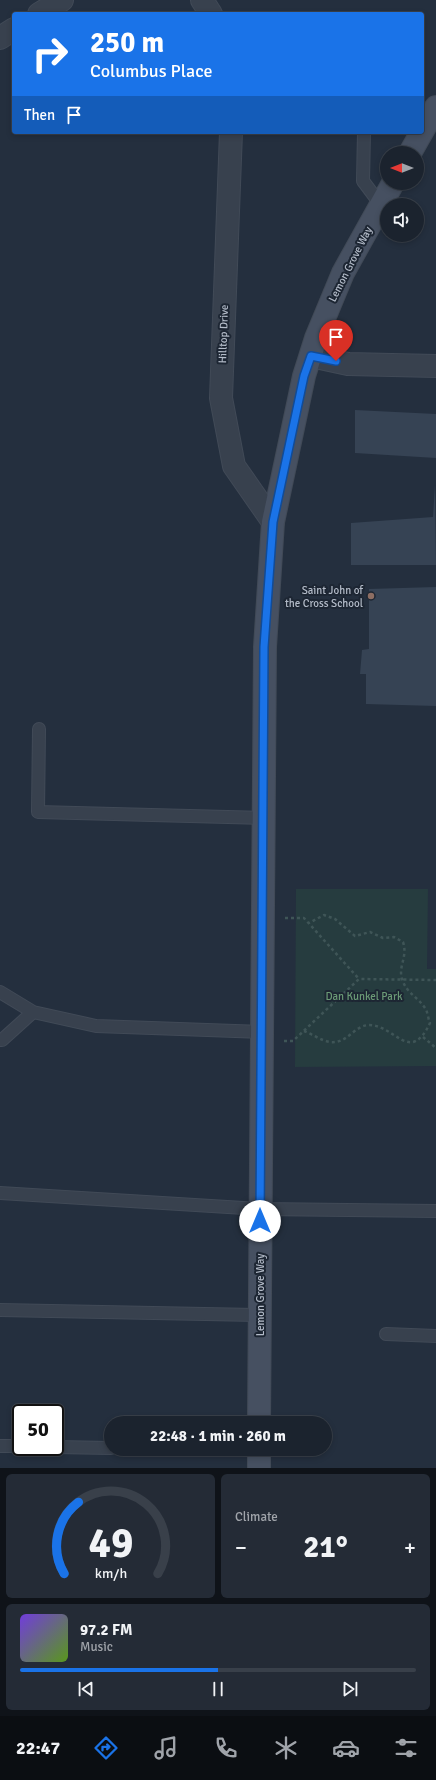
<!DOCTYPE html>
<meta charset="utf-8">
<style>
:root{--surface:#1b232e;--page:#242b36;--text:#f1f3f6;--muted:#a0a4aa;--line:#39404a;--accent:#1a73e8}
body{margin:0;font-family:Signika,sans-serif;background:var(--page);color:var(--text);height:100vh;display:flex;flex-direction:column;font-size:15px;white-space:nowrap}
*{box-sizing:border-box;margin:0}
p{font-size:13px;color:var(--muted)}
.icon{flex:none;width:22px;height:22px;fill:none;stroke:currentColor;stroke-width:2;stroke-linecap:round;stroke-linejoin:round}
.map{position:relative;height:1468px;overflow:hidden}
.drawer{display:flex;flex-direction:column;gap:6px;padding:6px;background:#0f1319;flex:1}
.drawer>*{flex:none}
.guide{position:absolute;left:12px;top:12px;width:412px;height:122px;border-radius:4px;box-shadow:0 2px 6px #0003,0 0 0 1px var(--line);background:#1a73e8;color:#fff;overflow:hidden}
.needle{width:26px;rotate:270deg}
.fabs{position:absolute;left:380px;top:146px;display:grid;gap:8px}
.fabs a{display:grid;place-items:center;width:44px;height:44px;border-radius:50%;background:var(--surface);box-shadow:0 2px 6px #0003,0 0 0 1px var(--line);font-size:20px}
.speed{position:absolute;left:12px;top:1404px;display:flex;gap:8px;font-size:20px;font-weight:700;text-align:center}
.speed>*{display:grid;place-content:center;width:52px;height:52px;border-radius:50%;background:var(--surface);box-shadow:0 2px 6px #0003,0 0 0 1px var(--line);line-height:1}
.speed .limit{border:2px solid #111;border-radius:6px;background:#fff;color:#111}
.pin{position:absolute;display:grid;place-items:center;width:34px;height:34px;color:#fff;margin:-41px -17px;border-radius:50% 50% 50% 0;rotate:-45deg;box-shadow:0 0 4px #0007}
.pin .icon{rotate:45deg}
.me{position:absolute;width:44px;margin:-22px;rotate:0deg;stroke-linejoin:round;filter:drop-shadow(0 0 3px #0008)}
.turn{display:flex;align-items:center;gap:14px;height:84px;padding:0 12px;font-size:18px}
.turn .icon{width:52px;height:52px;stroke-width:2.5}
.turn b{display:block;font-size:28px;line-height:34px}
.then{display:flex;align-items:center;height:38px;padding:0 12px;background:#0003;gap:8px;font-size:15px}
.big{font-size:30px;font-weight:700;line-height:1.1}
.drawer .tile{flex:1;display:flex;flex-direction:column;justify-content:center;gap:6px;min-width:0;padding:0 14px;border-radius:6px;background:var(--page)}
.drawer .dial{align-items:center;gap:0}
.dial svg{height:104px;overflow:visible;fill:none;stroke:var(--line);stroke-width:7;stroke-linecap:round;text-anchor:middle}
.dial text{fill:var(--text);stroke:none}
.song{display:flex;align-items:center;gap:12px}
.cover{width:48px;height:48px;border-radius:6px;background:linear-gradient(135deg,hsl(260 70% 55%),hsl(90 70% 35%))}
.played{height:4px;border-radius:2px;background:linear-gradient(90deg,var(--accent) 50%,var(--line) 50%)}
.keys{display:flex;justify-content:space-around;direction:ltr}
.heat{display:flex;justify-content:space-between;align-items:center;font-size:22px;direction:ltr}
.drawer .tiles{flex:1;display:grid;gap:6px;grid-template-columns:1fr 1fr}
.tile:last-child{grid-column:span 2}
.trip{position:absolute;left:104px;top:1416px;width:228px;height:40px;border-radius:20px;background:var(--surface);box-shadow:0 2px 6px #0003,0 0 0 1px var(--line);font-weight:700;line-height:40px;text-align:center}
.menu{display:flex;height:64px;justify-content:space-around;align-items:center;background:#0b0e12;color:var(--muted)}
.menu .icon{width:28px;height:28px}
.menu .current{color:var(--accent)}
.menu b{font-size:18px;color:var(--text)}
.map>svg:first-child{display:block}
.green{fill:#263c3f}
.building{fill:#364354}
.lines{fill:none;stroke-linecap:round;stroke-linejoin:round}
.service-casing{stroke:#414a57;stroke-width:14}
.minor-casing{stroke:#414a57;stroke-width:24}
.secondary-casing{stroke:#414a57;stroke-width:24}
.path{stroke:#3f5557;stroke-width:2.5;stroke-dasharray:3 3;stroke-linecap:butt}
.service{stroke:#38414e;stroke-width:12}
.minor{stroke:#38414e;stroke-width:22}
.secondary{stroke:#465061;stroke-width:22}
.route-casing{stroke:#114b97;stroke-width:10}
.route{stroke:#1a73e8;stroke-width:7}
.education-dot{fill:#8d6e63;stroke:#1d2633;stroke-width:1.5}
.labels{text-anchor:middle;stroke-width:4;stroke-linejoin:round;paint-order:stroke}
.street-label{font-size:11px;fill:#b4bcc9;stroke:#1d2633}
.poi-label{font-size:11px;fill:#b4bcc9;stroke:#1d2633;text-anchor:end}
.park-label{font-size:11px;fill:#6b9a76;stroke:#1d2633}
</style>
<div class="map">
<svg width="436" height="1468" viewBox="0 0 436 1468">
<rect width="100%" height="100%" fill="#242f3e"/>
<!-- green -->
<path class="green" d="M296,889H428L427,969H436V1066L295,1067Z"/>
<!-- building -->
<path class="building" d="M355,410L436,414V458L355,453Z
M435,485L436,565H351V523L433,517Z
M436,587V706L366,704V674H360L362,650L369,649V589Z"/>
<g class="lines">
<!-- service casing -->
<g class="service-casing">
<path id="service" d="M364,132L363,181L381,205
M39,729L38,812L263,818
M0,992L33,1012L96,1026L262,1032
M0,1040H2L33,1012
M0,1193L260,1209L436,1211
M0,1310L260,1315
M386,1334L436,1336
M0,1446H21
M55,1447L111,1448
M185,1449L259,1450"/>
</g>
<!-- minor casing -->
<g class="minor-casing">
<path id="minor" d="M202,0L211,14
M39,14L62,0
M0,38L14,29
M231,132L221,398L234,466L273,522
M311,356L348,364L436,366"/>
</g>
<!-- secondary casing -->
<g class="secondary-casing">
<path id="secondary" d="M410,153L436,107
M259,1423L265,647L273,522L304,376L316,338L343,273L393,183
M259,1468V1449"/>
</g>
<!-- path -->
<path class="path" d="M285,918H304L359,979
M304,1031C312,1034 322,1041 330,1042C348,1044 353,1026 369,1025C395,1025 410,1065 430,1023C428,1019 428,1012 425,1008C417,996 407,994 402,979C398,966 408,957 403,942L394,937L383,938L370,932L355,936L335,919L324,915L309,923
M423,1037L436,1048
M284,1041H293L359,979L436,980"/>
<!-- service -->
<use href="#service" class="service"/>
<!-- minor -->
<use href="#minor" class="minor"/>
<!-- secondary -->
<use href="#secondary" class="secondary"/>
</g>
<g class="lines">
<!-- route casing -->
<g class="route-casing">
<path id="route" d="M260,1221L264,647L273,522L304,376L311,356L336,361"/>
</g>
<!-- route -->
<use href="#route" class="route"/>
</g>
<!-- markers -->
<circle class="education-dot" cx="371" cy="596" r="4"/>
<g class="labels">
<!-- street labels -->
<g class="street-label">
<text transform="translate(350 264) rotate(-63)" y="4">Lemon Grove Way</text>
<text transform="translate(223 334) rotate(-88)" y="4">Hilltop Drive</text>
<text transform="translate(260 1295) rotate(-90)" y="4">Lemon Grove Way</text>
</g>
<!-- poi labels -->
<g class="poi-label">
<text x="363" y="594">Saint John of<tspan x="363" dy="13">the Cross School</tspan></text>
</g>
<!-- park labels -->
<g class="park-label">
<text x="364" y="1000">Dan Kunkel Park</text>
</g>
</g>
</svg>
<div class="fabs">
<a><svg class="needle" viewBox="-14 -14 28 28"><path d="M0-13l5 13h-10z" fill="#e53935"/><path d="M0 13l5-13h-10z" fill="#a0a4aa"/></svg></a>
<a><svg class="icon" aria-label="sound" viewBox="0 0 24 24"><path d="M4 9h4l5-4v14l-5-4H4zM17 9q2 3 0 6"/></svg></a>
</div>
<div class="speed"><div class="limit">50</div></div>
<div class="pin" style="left:336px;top:361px;background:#d93025"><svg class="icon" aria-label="arrive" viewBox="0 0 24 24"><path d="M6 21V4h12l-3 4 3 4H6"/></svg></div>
<svg class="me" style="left:260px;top:1221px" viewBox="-20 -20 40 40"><circle r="19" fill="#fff"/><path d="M0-13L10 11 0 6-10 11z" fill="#1a73e8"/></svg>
<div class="trip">22:48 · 1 min · 260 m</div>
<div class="guide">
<div class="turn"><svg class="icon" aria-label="right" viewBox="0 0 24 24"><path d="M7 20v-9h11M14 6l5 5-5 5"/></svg><div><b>250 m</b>Columbus Place</div></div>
<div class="then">Then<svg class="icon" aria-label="arrive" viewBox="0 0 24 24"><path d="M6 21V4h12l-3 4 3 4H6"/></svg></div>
</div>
</div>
<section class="drawer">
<div class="tiles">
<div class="tile dial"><svg viewBox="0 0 100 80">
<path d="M14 69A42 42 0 1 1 86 69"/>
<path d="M14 69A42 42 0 0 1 25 14" stroke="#1a73e8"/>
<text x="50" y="56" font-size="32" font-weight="700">49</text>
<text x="50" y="72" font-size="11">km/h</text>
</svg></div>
<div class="tile"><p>Climate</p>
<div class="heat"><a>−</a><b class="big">21°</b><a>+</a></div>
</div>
<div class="tile">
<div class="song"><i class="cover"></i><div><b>97.2 FM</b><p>Music</p></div></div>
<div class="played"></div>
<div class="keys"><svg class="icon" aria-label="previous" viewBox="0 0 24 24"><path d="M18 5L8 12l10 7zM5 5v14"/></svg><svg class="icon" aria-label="pause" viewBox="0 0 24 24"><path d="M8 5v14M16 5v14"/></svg><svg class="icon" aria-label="next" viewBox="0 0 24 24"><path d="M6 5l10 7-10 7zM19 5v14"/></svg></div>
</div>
</div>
</section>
<nav class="menu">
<b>22:47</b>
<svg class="icon current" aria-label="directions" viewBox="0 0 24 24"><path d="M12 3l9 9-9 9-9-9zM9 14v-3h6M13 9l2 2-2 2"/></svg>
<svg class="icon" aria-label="music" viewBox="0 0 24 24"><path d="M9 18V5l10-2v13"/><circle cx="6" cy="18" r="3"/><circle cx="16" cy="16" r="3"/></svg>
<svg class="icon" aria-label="phone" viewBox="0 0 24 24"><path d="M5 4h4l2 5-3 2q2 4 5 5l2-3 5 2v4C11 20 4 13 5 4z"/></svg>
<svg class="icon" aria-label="climate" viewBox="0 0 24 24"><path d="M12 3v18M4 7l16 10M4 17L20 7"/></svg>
<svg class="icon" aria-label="car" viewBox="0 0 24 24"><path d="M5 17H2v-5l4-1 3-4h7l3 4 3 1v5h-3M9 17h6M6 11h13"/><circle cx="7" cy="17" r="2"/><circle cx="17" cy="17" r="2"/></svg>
<svg class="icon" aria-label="filters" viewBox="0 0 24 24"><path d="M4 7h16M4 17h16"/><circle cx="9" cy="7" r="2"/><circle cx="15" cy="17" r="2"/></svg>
</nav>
